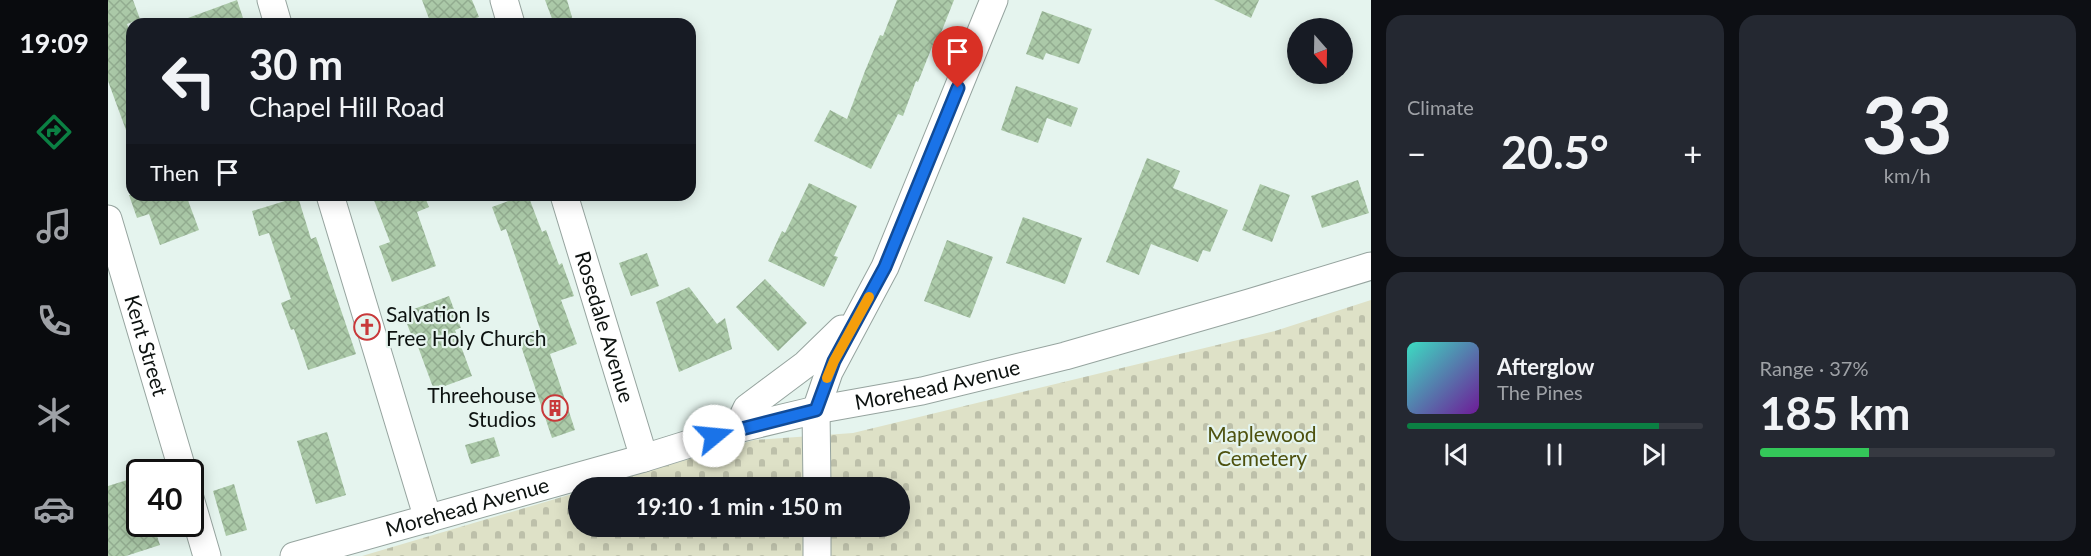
<!DOCTYPE html>
<meta charset="utf-8">
<style>
:root{--surface:#171b24;--page:#242831;--text:#f1f3f6;--muted:#9ea1a6;--line:#363941;--accent:#0b8043}
body{margin:0;font-family:Lato,sans-serif;background:var(--page);color:var(--text);height:100vh;display:flex;flex-direction:column;font-size:22px;white-space:nowrap}
*{box-sizing:border-box;margin:0}
p{font-size:20px;color:var(--muted)}
.icon{flex:none;width:33px;height:33px;fill:none;stroke:currentColor;stroke-width:2;stroke-linecap:round;stroke-linejoin:round}
.map{position:relative;flex:1;overflow:hidden}
.panel{display:flex;flex-direction:column;gap:15px;padding:15px;background:#0d0f14;width:720px}
.panel>*{flex:none}
.guide{position:absolute;left:18px;top:18px;width:570px;height:183px;border-radius:18px;box-shadow:0 3px 15px #0003;background:#171b24;color:var(--text);overflow:hidden}
.needle{width:39px;rotate:160deg}
.controls{position:absolute;left:1179px;top:18px;display:grid;gap:12px}
.controls a{display:grid;place-items:center;width:66px;height:66px;border-radius:50%;background:var(--surface);box-shadow:0 3px 15px #0003;font-size:30px}
.speed{position:absolute;left:18px;top:459px;display:flex;gap:12px;font-size:30px;font-weight:700;text-align:center}
.speed>*{display:grid;place-content:center;width:78px;height:78px;border-radius:50%;background:var(--surface);box-shadow:0 3px 15px #0003;line-height:1}
.speed .limit{border:3px solid #111;border-radius:9px;background:#fff;color:#111}
.pin{position:absolute;display:grid;place-items:center;width:51px;height:51px;color:#fff;margin:-62px -26px;border-radius:50% 50% 50% 0;rotate:-45deg;box-shadow:0 0 6px #0007}
.pin .icon{rotate:45deg}
.me{position:absolute;width:66px;margin:-33px;rotate:73deg;stroke-linejoin:round;filter:drop-shadow(0 0 4px #0008)}
.turn{display:flex;align-items:center;gap:21px;height:126px;padding:0 24px;font-size:27px}
.turn .icon{width:78px;height:78px;stroke-width:2.5}
.turn b{display:block;font-size:42px;line-height:51px}
.then{display:flex;align-items:center;height:57px;padding:0 24px;background:#0003;gap:12px;font-size:22px}
.big{font-size:45px;font-weight:700;line-height:1.1}
.panel .tile{flex:1;display:flex;flex-direction:column;justify-content:center;gap:9px;min-width:0;padding:0 21px;border-radius:18px;background:var(--page)}
.panel .dial{align-items:center;gap:0}
.dial b{font-size:78px;line-height:1}
.song{display:flex;align-items:center;gap:18px}
.cover{width:72px;height:72px;border-radius:9px;background:linear-gradient(135deg,hsl(170 70% 55%),hsl(280 70% 35%))}
.played{height:6px;border-radius:3px;background:linear-gradient(90deg,var(--accent) 85%,var(--line) 85%)}
.keys{display:flex;justify-content:space-around;direction:ltr}
.heat{display:flex;justify-content:space-between;align-items:center;font-size:33px;direction:ltr}
.charge{height:9px;border-radius:4px;background:linear-gradient(90deg,#34c759 37%,var(--line) 0)}
.panel .tiles{flex:1;display:grid;gap:15px;grid-template-columns:repeat(2,1fr)}
.trip{position:absolute;left:460px;top:477px;width:342px;height:60px;border-radius:30px;background:var(--surface);box-shadow:0 3px 15px #0003;font-weight:700;line-height:60px;text-align:center}
main{display:flex;flex:1;min-height:0}
.tab-bar{display:flex;flex-direction:column;width:108px;justify-content:space-around;align-items:center;background:#090b0e;color:var(--muted)}
.tab-bar .icon{width:42px;height:42px}
.tab-bar .active{color:var(--accent)}
.tab-bar b{font-size:27px;color:var(--text)}
.map>svg:first-child{display:block}
.cemetery{fill:url(#cemetery-stones)}
.building{fill:url(#building-cross-hatch)}
.lines{fill:none;stroke-linecap:round;stroke-linejoin:round}
.minor-casing{stroke:#96a49f;stroke-width:29}
.minor{stroke:#fff;stroke-width:27}
.route-casing{stroke:#114b97;stroke-width:15}
.route{stroke:#1a73e8;stroke-width:10}
.slow{stroke:#f59e0b;stroke-width:10}
.labels{text-anchor:middle;stroke-width:4.5;stroke-linejoin:round;paint-order:stroke}
.poi-label{font-size:21px;fill:#0d1210;stroke:#e5f4ee;text-anchor:start}
.street-label{font-size:21px;fill:#0d1210;stroke:#e5f4ee}
.park-label{font-size:21px;fill:#4d510e;stroke:#e5f4ee}
</style>
<main>
<nav class="tab-bar">
<b>19:09</b>
<svg class="icon active" aria-label="directions" viewBox="0 0 24 24"><path d="M12 3l9 9-9 9-9-9zM9 14v-3h6M13 9l2 2-2 2"/></svg>
<svg class="icon" aria-label="music" viewBox="0 0 24 24"><path d="M9 18V5l10-2v13"/><circle cx="6" cy="18" r="3"/><circle cx="16" cy="16" r="3"/></svg>
<svg class="icon" aria-label="phone" viewBox="0 0 24 24"><path d="M5 4h4l2 5-3 2q2 4 5 5l2-3 5 2v4C11 20 4 13 5 4z"/></svg>
<svg class="icon" aria-label="climate" viewBox="0 0 24 24"><path d="M12 3v18M4 7l16 10M4 17L20 7"/></svg>
<svg class="icon" aria-label="car" viewBox="0 0 24 24"><path d="M5 17H2v-5l4-1 3-4h7l3 4 3 1v5h-3M9 17h6M6 11h13"/><circle cx="7" cy="17" r="2"/><circle cx="17" cy="17" r="2"/></svg>
</nav>
<div class="map">
<svg width="1263" height="556" viewBox="0 0 1263 556">
<defs>
<pattern id="cemetery-stones" width="16" height="16" patternUnits="userSpaceOnUse" patternTransform="scale(1.5)"><rect width="16" height="16" fill="#dee1c7"/><path d="M2 7V4a2 2 0 0 1 4 0v3zM10 15v-3a2 2 0 0 1 4 0v3z" fill="#bdc0aa"/></pattern>
<pattern id="building-cross-hatch" width="8" height="8" patternUnits="userSpaceOnUse" patternTransform="scale(1.5)"><rect width="8" height="8" fill="#abc9a8"/><path d="M0 0l8 8M0 8l8-8" fill="none" stroke="#92ac90"/></pattern>
</defs>
<rect width="100%" height="100%" fill="#e5f4ee"/>
<!-- cemetery -->
<path class="cemetery" d="M1263,300V556H254L471,492V526H792V488L485,487L646,440L745,433L1167,331Z"/>
<!-- building -->
<path class="building" d="M0,0H25L32,19L19,24L24,37V141H22L0,81Z
M129,0L137,24H70L69,22Z
M314,0H364L371,17L351,24H323Z
M437,0H459L466,24H446Z
M789,0H846L829,43L826,42L810,82L808,81L795,116L790,114L763,169L706,141L722,110L739,119L757,71L772,35L775,36Z
M1106,0H1151L1143,18Z
M934,11L984,29L971,64L938,53L935,60L918,54Z
M908,86L970,108L963,127L939,118L930,143L893,130Z
M1039,158L1072,171L1065,188L1120,210L1102,252L1095,250L1090,262L1043,244L1031,275L998,262Z
M1250,180L1261,213L1214,228L1203,196Z
M701,183L749,206L726,256L730,257L716,287L660,261L674,231L677,233Z
M1152,184L1182,195L1164,242L1134,230Z
M21,195H78L91,230L52,245L41,214L29,218Z
M264,195H316L321,207L309,212L328,266L284,282L271,246L282,242Z
M417,195H420L434,232L438,230L451,265L454,263L466,296L453,300L469,344L442,354L467,430L444,438L410,337L432,329L398,229L393,231L384,207Z
M190,197L203,239L208,237L248,354L200,370L186,329L183,330L173,303L183,299L161,233L151,236L144,211Z
M915,217L974,238L957,284L898,263Z
M839,240L885,257L862,318L816,301Z
M539,253L551,286L523,296L511,263Z
M657,279L699,323L670,351L628,307Z
M581,287L609,324L617,318L624,349L571,372L548,302Z
M341,296L353,328L347,330L364,376L326,390L309,344L307,345L295,313Z
M219,432L238,495L208,504L189,441Z
M386,437L392,456L363,464L357,445Z
M32,476V524H45L52,545L18,556H0V486Z
M126,484L139,530L118,536L105,491Z"/>
<g class="lines">
<!-- minor casing -->
<g class="minor-casing">
<g id="minor">
<path d="M163,0L170,24"/>
<path d="M396,0L403,24"/>
<path d="M222,195L320,519"/>
<path id="s1" d="M456,195L536,458"/>
<path id="s2" d="M0,219L75,472"/>
<path d="M629,429L639,408L698,364L734,329"/>
<path d="M709,488L708,410L721,372L777,267L886,0"/>
<path d="M82,498L99,556"/>
<path d="M709,526V556"/>
<path id="s3" d="M186,556L536,458L629,429L708,410L814,391L957,356L1141,303L1263,266"/>
</g>
</g>
<!-- minor -->
<use href="#minor" class="minor"/>
</g>
<g class="lines">
<!-- route casing -->
<g class="route-casing">
<path id="route" d="M606,436L708,410L726,361L777,267L850,88"/>
</g>
<!-- route -->
<use href="#route" class="route"/>
<!-- slow -->
<path class="slow" d="M719,378L726,361L761,297"/>
</g>
<!-- icons -->
<defs>
<g id="church-ring" transform="scale(1.35)"><circle r="9.5" fill="#e5f4ee" stroke="#c8393a" stroke-width="1.5"/><path d="M-1.2-6h2.4v3.5h3.3v2.4h-3.3V6h-2.4V-.1h-3.3v-2.4h3.3Z" fill="#c8393a"/></g>
<g id="building-ring" transform="scale(1.35)"><circle r="9.5" fill="#e5f4ee" stroke="#c8393a" stroke-width="1.5"/><path d="M-4-6H4V6H1V3H-1V6H-4ZM-2.5-4.3h1.7v1.8h-1.7ZM.8-4.3h1.7v1.8H.8ZM-2.5-1h1.7V.8h-1.7ZM.8-1h1.7V.8H.8Z" fill="#c8393a"/></g>
</defs>
<g fill-rule="evenodd">
<use href="#church-ring" x="259" y="327"/>
<use href="#building-ring" x="447" y="408"/>
</g>
<g class="labels">
<!-- poi labels -->
<g class="poi-label">
<text x="278" y="322">Salvation Is<tspan x="278" dy="24">Free Holy Church</tspan></text>
<text x="428" y="403" text-anchor="end">Threehouse<tspan x="428" dy="24">Studios</tspan></text>
</g>
<!-- street labels -->
<g class="street-label">
<text dy="7" stroke="none"><textPath href="#s1" startOffset="138">Rosedale Avenue</textPath></text>
<text dy="7" stroke="none"><textPath href="#s2" startOffset="132">Kent Street</textPath></text>
<text dy="7" stroke="none"><textPath href="#s3" startOffset="666">Morehead Avenue</textPath></text>
<text dy="7" stroke="none"><textPath href="#s3" startOffset="180">Morehead Avenue</textPath></text>
</g>
<!-- park labels -->
<g class="park-label">
<text x="1154" y="442">Maplewood<tspan x="1154" dy="24">Cemetery</tspan></text>
</g>
</g>
</svg>
<div class="controls">
<a><svg class="needle" viewBox="-14 -14 28 28"><path d="M0-13l5 13h-10z" fill="#e53935"/><path d="M0 13l5-13h-10z" fill="#9ea1a6"/></svg></a>
</div>
<div class="speed"><div class="limit">40</div></div>
<div class="pin" style="left:850px;top:88px;background:#d93025"><svg class="icon" aria-label="arrive" viewBox="0 0 24 24"><path d="M6 21V4h12l-3 4 3 4H6"/></svg></div>
<svg class="me" style="left:606px;top:436px" viewBox="-20 -20 40 40"><circle r="19" fill="#fff"/><path d="M0-13L10 11 0 6-10 11z" fill="#1a73e8"/></svg>
<div class="trip">19:10 · 1 min · 150 m</div>
<div class="guide">
<div class="turn"><svg class="icon" aria-label="left" viewBox="0 0 24 24"><path d="M17 20v-9H6M10 6l-5 5 5 5"/></svg><div><b>30 m</b>Chapel Hill Road</div></div>
<div class="then">Then<svg class="icon" aria-label="arrive" viewBox="0 0 24 24"><path d="M6 21V4h12l-3 4 3 4H6"/></svg></div>
</div>
</div>
<section class="panel">
<div class="tiles">
<div class="tile"><p>Climate</p>
<div class="heat"><a>−</a><b class="big">20.5°</b><a>+</a></div>
</div>
<div class="tile dial"><b>33</b><p>km/h</p></div>
<div class="tile">
<div class="song"><i class="cover"></i><div><b>Afterglow</b><p>The Pines</p></div></div>
<div class="played"></div>
<div class="keys"><svg class="icon" aria-label="previous" viewBox="0 0 24 24"><path d="M18 5L8 12l10 7zM5 5v14"/></svg><svg class="icon" aria-label="pause" viewBox="0 0 24 24"><path d="M8 5v14M16 5v14"/></svg><svg class="icon" aria-label="next" viewBox="0 0 24 24"><path d="M6 5l10 7-10 7zM19 5v14"/></svg></div>
</div>
<div class="tile"><p>Range · 37%</p><b class="big">185 km</b><div class="charge"></div></div>
</div>
</section>
</main>
